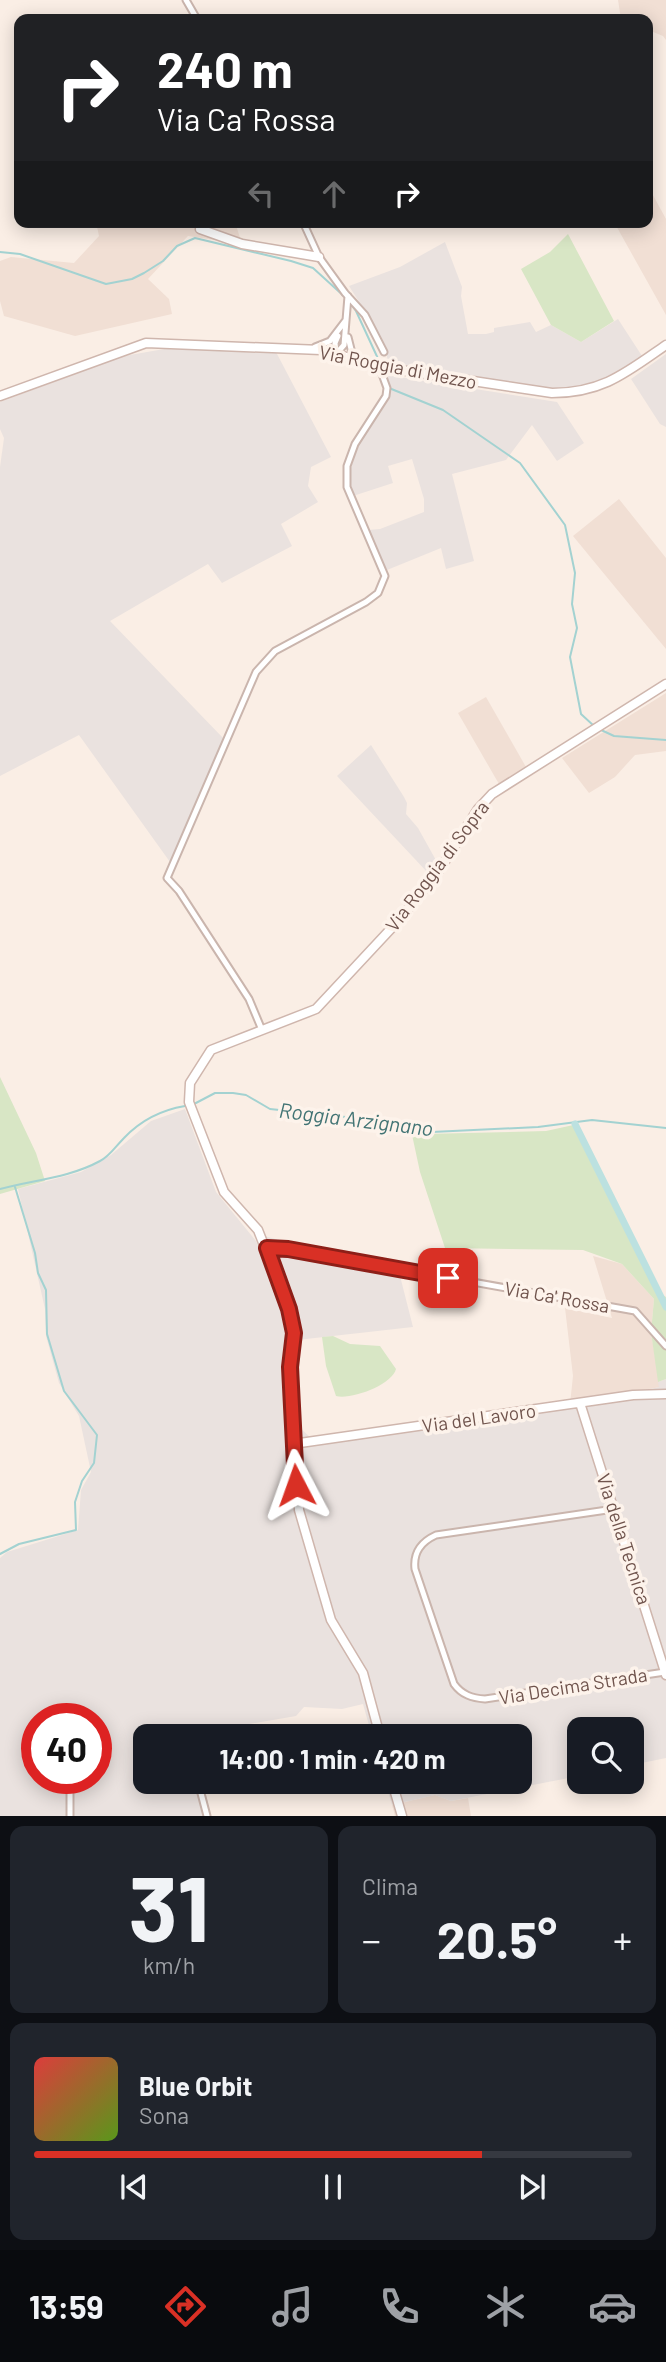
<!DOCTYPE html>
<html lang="it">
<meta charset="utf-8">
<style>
:root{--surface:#171b24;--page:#20242c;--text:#f1f3f6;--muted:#9ea1a6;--line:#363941;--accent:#d93025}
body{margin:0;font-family:Barlow,sans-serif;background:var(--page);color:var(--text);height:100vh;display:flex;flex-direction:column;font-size:26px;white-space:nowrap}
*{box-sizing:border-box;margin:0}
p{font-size:23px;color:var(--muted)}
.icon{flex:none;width:38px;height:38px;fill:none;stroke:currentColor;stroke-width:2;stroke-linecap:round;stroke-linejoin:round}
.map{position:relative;height:1816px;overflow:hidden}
.panel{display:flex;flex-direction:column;gap:10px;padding:10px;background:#0d0f14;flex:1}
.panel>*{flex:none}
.guide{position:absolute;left:14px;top:14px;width:639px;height:214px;border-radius:14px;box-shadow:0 4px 18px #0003;background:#202124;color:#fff;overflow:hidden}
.buttons{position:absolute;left:567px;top:1717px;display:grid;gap:14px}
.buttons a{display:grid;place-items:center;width:77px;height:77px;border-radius:14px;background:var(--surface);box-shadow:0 4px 18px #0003;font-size:35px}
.speed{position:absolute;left:21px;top:1703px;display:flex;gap:14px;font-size:35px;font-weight:700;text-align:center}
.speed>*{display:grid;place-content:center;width:91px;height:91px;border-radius:50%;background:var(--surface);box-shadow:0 4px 18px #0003;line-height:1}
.speed .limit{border:10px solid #d22;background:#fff;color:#111}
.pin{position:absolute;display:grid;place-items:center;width:60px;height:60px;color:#fff;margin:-30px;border-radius:14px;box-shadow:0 4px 10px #0006}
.me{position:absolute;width:77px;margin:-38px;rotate:356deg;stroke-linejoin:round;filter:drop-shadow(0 0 5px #0008)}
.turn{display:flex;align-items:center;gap:24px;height:147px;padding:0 28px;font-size:32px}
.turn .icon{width:91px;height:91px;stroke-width:2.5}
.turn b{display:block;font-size:49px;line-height:60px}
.lanes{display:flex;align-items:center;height:66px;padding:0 28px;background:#0003;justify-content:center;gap:35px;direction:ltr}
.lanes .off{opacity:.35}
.big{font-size:52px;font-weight:700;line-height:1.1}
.panel .widget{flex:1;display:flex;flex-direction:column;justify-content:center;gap:10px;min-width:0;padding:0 24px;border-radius:14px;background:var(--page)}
.panel .dial{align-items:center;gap:0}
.dial b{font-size:91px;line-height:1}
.song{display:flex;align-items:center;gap:21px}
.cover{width:84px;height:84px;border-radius:10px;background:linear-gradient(135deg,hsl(0 70% 55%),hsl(90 70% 35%))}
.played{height:7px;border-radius:4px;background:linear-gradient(90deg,var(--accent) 75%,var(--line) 75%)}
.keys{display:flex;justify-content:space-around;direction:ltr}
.heat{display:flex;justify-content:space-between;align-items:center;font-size:38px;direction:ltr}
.panel .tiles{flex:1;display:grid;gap:10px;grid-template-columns:1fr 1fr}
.widget:last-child{grid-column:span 2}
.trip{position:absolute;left:133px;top:1724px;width:399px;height:70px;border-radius:14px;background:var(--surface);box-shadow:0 4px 18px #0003;font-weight:700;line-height:70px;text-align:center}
.tabs{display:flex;height:112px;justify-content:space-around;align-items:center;background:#090b0e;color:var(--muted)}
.tabs .icon{width:49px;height:49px}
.tabs .current{color:var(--accent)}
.tabs b{font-size:32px;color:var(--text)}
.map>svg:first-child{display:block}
.residential{fill:#f1dfd4}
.industrial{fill:#eae2df;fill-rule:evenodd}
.green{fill:#d8e6c5}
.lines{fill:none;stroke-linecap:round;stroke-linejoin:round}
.stream{stroke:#a3d2d1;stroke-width:2}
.canal{stroke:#bce1e0;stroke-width:7}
.street-casing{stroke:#cab5ad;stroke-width:9}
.secondary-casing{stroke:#cfb6ad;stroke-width:11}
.street{stroke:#fff;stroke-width:5}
.secondary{stroke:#fff;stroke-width:8}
.route-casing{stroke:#8d1f18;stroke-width:18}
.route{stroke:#d93025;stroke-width:12}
.labels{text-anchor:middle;stroke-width:7;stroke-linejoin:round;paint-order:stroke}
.street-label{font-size:19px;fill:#70544d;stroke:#fdf3eb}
.water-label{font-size:21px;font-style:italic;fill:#427474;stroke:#fdf3eb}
</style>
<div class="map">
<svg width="666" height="1816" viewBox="0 0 666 1816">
<rect width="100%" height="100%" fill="#faeee5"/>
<!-- residential -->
<path class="residential" d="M618,0H666V40L663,36L648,30V19H621Z
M648,186L666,219V315L614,222H648Z
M96,222H235L242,244L188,236L148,279L169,299L172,314L75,336L4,316L0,301V261L11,257L74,263L99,236Z
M619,499L666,558V649L573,536Z
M666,693V751L635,755L615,777L589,793L562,758Z
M486,697L526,767L499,784L458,713Z
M593,1256L622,1264L654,1299L651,1332L660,1387L570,1404L573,1376L565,1308L612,1318Z
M435,1795L451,1801L468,1798L471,1816H395L392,1805Z"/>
<!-- industrial -->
<path class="industrial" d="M445,242L462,287L461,296L468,334H486L494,332V328L530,322L536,332L551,325L581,342L618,319L642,356L601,383L566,391L419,368L418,371L396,368L393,363L388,362L386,351L372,322L349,286L400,267Z
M170,348L276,352L331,457L311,467L308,486L318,502L281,524L292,546L222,583L208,564L110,621L224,739L170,862L79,735L0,776V467L4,438L0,429V402L124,356Z
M666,354V427L660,424L631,379Z
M387,375L557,402L584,443L557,461L532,425L506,460L452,474L474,561L446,569L441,548L387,570L368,530L380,529L424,512V499L412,459L388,466L393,483L353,496L349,475L356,450L391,390Z
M371,745L404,797L407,803L406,814L418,828L437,862L428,873L337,776Z
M185,1109L216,1192L256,1241L286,1322L296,1339L298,1330L290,1301L264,1236L399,1272L413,1327L297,1340L294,1372L297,1425L312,1439L622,1396L659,1387L658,1382L666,1379V1758L632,1765V1729H579V1776L451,1801L435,1795L392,1805L385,1782H520V1736H372L363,1704L342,1709L304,1707L296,1716L197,1733L196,1736H145V1782H203L211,1816H0V1558L7,1552L78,1530L81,1490L91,1472L79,1416L59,1383L46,1336L45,1309L18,1189L81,1172L111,1155L151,1121ZM37,1718H96V1778H37Z"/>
<!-- green -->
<path class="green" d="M568,234L614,321L581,342L551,325L521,269L550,252Z
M0,1077L36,1153L45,1181L0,1194Z
M578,1124L600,1179L661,1294L666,1297V1379L658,1382L651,1332L654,1299L622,1264L583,1250L445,1248L420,1172L411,1130L424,1134L546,1131Z
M333,1336L350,1344L380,1346L396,1369C392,1385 351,1400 336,1396L326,1366L322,1337Z"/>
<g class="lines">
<!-- stream -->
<path class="stream" d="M0,252L20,254L106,284L132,279L144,273L163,261L177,246L195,238L291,261L313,268L346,298
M350,303L356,311L380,363
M389,388L443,410L520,463L565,525L575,573L572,604L577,628L570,657L581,714L594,726
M599,729L614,736L666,740
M194,1104L215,1093H233L246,1095L270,1109L384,1121L432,1132L538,1127L592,1120L666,1128
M0,1189C33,1180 69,1178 100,1161C109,1157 116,1146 124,1138C141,1120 161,1110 185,1106
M0,1554L19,1544L76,1530L75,1502L82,1481L94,1463L97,1435L64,1391L47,1334L46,1290L38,1273L35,1253L15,1187"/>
<!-- canal -->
<path class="canal" d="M575,1124L666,1307"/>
<!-- street casing -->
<g class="street-casing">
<path id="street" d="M186,0L197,19
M303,222L319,257L345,293L365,315L384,352
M348,337L352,353L359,358
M315,347L330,341L346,320
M336,354L344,345L348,296
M336,354L335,343L338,336
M262,1030L249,999L179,891L167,878L256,672L275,651L366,602L378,593L385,576L347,487V466L355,444L386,396L387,388L379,366
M267,1248L288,1249L635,1311L666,1346
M614,1509L436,1535C421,1542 413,1552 415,1569L454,1684C462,1695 472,1698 485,1699L665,1672
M198,1782L207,1816
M70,1816V1780"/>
</g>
<!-- secondary casing -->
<g class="secondary-casing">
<path id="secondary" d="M200,229L242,244L319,257
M0,396L146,343L321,350L387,368L552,393C603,393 627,372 666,345
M580,1403L666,1675
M293,1444L633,1395L666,1394
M380,1736L363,1673L331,1620L299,1510L290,1367L294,1333L289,1309L258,1230L224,1192L189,1102L190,1083L211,1050L316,1009L400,919L440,869L478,809L492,794L666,684
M392,1782L402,1816"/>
</g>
<!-- street -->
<use href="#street" class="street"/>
<!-- secondary -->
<use href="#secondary" class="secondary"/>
</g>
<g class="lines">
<!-- route casing -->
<g class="route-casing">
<path id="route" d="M296,1485L290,1367L294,1333L289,1309L267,1248L288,1249L448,1278"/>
</g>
<!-- route -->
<use href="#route" class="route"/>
</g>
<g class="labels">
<!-- street labels -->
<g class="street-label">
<text transform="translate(398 367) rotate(11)" y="7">Via Roggia di Mezzo</text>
<text transform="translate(437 866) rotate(-53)" y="7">Via Roggia di Sopra</text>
<text transform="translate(557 1297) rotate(10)" y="7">Via Ca' Rossa</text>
<text transform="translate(479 1418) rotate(-8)" y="7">Via del Lavoro</text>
<text transform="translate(624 1539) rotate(72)" y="7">Via della Tecnica</text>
<text transform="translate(573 1686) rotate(-9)" y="7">Via Decima Strada</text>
</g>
<!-- water labels -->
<g class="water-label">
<text transform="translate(356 1120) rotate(7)" y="7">Roggia Arzignano</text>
</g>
</g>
</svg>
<div class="buttons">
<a><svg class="icon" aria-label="search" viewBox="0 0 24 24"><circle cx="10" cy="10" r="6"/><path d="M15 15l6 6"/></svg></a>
</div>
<div class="speed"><div class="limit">40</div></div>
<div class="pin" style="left:448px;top:1278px;background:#d93025"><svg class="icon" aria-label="arrive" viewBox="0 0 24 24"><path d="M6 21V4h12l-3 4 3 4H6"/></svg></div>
<svg class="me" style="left:296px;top:1485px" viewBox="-20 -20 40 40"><path d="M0-17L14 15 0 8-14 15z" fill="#d93025" stroke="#fff" stroke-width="4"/></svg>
<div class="trip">14:00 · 1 min · 420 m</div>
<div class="guide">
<div class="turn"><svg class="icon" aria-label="right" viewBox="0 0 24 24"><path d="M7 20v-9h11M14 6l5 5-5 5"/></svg><div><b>240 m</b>Via Ca' Rossa</div></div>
<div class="lanes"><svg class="icon off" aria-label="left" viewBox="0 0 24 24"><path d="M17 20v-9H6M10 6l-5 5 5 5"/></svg><svg class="icon off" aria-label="ahead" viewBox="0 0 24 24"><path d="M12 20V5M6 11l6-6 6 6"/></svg><svg class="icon" aria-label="right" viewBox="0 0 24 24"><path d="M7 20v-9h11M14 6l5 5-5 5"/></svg></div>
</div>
</div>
<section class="panel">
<div class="tiles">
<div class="widget dial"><b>31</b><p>km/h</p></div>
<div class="widget"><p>Clima</p>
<div class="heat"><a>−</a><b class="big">20.5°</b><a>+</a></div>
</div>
<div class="widget">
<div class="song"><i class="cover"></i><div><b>Blue Orbit</b><p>Sona</p></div></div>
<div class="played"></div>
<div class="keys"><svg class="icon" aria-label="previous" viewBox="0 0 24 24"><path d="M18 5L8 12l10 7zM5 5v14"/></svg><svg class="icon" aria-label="pause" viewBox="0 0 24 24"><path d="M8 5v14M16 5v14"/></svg><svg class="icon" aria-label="next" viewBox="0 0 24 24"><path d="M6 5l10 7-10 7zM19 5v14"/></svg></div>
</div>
</div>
</section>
<nav class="tabs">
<b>13:59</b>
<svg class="icon current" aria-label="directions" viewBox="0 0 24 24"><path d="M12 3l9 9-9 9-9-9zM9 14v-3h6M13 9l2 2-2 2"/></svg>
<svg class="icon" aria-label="music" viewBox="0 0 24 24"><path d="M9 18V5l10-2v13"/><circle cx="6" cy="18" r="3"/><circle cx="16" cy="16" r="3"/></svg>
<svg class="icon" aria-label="phone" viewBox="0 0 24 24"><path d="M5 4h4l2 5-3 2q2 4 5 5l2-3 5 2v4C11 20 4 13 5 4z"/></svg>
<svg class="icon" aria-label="climate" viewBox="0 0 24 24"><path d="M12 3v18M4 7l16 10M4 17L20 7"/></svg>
<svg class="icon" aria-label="car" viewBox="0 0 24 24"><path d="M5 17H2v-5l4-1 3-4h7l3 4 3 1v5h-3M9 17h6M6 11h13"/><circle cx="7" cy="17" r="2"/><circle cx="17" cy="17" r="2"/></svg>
</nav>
